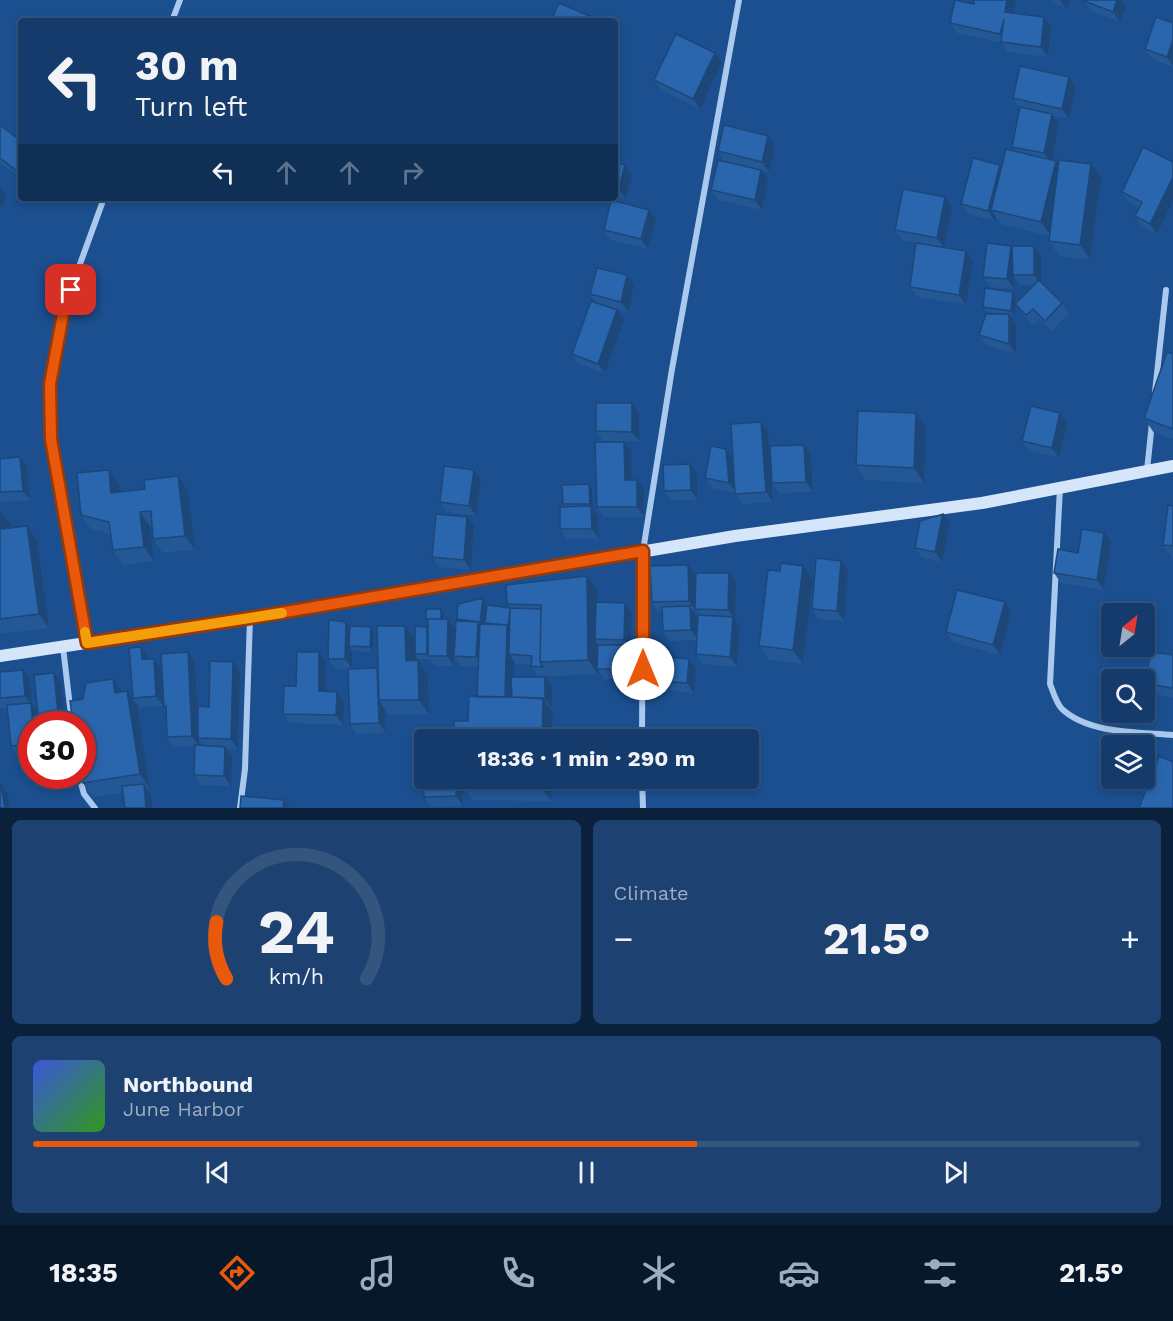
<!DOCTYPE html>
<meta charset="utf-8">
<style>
:root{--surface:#143b6b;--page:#1d4271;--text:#f1f3f6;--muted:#9dadc1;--line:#33557e;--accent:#ea580c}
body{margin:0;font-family:"Work Sans",sans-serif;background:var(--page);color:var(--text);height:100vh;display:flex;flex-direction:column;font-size:22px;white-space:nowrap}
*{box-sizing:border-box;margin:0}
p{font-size:20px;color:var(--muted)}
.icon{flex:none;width:33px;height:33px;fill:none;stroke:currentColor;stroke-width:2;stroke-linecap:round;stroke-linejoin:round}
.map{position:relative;height:808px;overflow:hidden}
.drawer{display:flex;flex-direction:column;gap:12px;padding:12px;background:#0b203b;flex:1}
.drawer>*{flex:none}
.hud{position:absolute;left:18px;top:18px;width:600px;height:183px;border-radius:6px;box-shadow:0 3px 9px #0003,0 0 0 2px var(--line);background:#143b6b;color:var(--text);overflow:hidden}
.needle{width:39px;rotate:30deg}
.controls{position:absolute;left:1101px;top:603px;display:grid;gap:12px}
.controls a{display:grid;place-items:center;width:54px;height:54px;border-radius:6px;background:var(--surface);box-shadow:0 3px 9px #0003,0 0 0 2px var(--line);font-size:30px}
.speed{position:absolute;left:18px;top:711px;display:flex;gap:12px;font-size:30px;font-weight:700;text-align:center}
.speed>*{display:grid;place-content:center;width:78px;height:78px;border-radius:50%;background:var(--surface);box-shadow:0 3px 9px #0003,0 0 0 2px var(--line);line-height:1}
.speed .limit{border:9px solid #d22;background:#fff;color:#111}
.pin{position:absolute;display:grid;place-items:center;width:51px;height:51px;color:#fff;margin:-26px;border-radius:12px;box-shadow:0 3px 9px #0006}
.me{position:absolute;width:66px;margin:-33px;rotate:0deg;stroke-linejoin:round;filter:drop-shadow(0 0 4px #0008)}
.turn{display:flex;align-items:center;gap:21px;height:126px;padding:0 18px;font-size:27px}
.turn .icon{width:78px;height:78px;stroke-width:2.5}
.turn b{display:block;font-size:42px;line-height:51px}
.lanes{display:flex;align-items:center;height:57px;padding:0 18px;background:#0003;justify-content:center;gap:30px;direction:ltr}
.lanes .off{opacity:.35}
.big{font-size:45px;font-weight:700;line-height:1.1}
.drawer .widget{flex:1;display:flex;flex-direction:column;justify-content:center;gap:9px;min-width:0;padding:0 21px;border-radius:9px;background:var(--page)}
.drawer .dial{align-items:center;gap:0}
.dial svg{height:156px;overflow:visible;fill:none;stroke:var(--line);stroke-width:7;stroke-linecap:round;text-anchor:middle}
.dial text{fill:var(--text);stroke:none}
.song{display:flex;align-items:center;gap:18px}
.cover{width:72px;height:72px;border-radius:9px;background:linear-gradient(135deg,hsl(230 70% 55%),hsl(110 70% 35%))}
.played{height:6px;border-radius:3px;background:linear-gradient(90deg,var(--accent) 60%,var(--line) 60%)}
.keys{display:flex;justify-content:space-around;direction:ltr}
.heat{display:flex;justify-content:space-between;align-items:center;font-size:33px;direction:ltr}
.drawer .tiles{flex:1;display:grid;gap:12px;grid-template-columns:1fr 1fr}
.widget:last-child{grid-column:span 2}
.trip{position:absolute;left:414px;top:729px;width:345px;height:60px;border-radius:6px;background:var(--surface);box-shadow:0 3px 9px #0003,0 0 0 2px var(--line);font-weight:700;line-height:60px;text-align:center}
.tab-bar{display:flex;height:96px;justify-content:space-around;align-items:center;background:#08182b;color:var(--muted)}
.tab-bar .icon{width:42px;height:42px}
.tab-bar .selected{color:var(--accent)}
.tab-bar b{font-size:27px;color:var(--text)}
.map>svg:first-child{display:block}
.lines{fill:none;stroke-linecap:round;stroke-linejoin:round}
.street{stroke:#a9c9ee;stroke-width:6}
.secondary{stroke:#d6e6fa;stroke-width:12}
.wall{fill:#245895;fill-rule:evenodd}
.shaded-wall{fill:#1d4779}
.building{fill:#2a66ad;stroke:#1d4779;stroke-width:1.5}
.route-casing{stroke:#983908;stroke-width:15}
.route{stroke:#ea580c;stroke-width:10}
.slow{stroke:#f59e0b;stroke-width:10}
</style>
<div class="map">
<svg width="1173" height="808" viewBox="0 0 1173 808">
<rect width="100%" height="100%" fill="#1b4f8f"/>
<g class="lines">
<!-- street -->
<path class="street" d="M172,21L180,0
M1155,392L1166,290
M1147,470L1152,423
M1060,487L1050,684C1053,691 1056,703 1062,709C1089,734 1138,732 1173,735
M87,643L51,439L50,384L64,308L104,198
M63,647L72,724
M642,740L643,551L672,369L739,0
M79,776L84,794L95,808
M642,778L643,808
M240,808L245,769L250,618"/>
<!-- secondary -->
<path class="secondary" d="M0,656L250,618L735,536L982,503L1173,466"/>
</g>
<!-- wall -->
<path class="wall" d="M1016,0L1014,13L1051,27L1048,57L1008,52L1002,43L957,33L950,23L974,4Z
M1051,0H1071L1066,9Z
M1084,0H1121L1126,6L1120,22L1091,11L1084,1Z
M1173,23V67L1152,59L1145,49Z
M715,53L722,63L700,109L661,90L654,80Z
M1069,77L1076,87L1069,119L1053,115L1059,124L1051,160L1058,165L1101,178L1090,260L1059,256L1049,241V236L1001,224L996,217L995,221L968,214L961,204L1001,167L1015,151L1012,147L1020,108L1013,98Z
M0,125L21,141V178L0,163Z
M768,136L775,146L769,172L761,170L768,180L762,210L718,200L711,190L724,161L718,151Z
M1143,147L1157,234L1142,226L1135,216L1139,207L1129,202L1122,192Z
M615,162L625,165L632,175L626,199L615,196Z
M952,207L944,247L973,261L966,305L917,297L910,287L927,245L902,240L895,230Z
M656,220L648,249L611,240L604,230Z
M1034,246L1041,256V283L1062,303L1069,313L1052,331L1040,319L1033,325L1022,314L1015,304L1014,316L1010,315L1016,324V354L986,345L979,335L1002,314L987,312L983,307L1013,292L1016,297L1015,304L1034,285H1020L1015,278L1014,289L990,287L983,277L1012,248Z
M627,275L634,285L628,312L608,307L624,320L605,373L579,364L572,354L596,303L590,294Z
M1173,354V439L1154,433L1144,418Z
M639,413V441H603L596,431Z
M916,413L926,428L924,483L866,480L856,465Z
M1060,413L1067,423L1059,458L1029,451L1022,441Z
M768,432L773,502L742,504L735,493L712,488L705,478L726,449L733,459Z
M624,442L631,451L632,480L644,490V517H604L597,507Z
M804,445L811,455L813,492L779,493L772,483Z
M0,459L27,467L30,500L0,502Z
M690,464L697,474V500H671L664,491Z
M481,480L476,516L447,512L440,502Z
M119,484L120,492L188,491L195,550L163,553L153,539L152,526H150L154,561L123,565L113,550L111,534L91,529L81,515Z
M592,489L593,509L598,516L599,539H567L560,529L565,507L563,504Z
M1173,506V560L1163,545Z
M0,510L10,524V528L37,540L49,628L0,634Z
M943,514L950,524L942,562L922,558L915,548Z
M474,526L471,570L439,567L432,557Z
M1111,542L1104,590L1061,583L1054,573L1078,553Z
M841,561L848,571L844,621L818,619L812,609Z
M688,565L695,575V604L729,573L736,583L735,620L740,627L737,667L703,664L696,654L697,640L670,641L663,631L662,612H658L652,602ZM696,610L699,615L697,631V616L694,611H696Z
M813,580L803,664L769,660L759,646Z
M597,590V602L632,613L630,650H627L630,655V679H604L598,669V675L538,676L531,666V665L516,664L514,661L513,677H545L552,687V709H550L553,713L552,740H454L468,721L477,697L478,667L460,666L454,657V666H435L430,659H418L416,655V660H418L428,675L429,714L389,715L385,710L386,733L357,734L350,724L348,669H335L328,659L350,626L371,627L374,632L373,652L352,651V669L377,668L405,626L415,640L428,628V622L426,619L444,614V619L455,629V640L458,621L457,619L483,598L486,603L484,624L486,625L485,623L510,608L507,604Z
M1011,612L1000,655L953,642L946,632Z
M1173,655V697L1153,694L1146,684Z
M148,657L149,659H154L161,668L163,706L140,708L133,698Z
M689,659L696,668L694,693L664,690L657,681Z
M195,662L198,728L209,707L240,672L238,749H227L232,756L231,786L201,785L194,775L195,746L174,747L167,737L166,711L164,707ZM198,739L203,745H199Z
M326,662V692H337L344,702L343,725L290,723L283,714L296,686Z
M0,672L30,680L32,704L37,711L54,673L61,683L32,724V755L18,756L11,746L8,708H0Z
M113,679L122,692L137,706L150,789H147L151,794L123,793L93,797L83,783V699Z
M424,778H552L551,801L472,800L462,786L463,806L431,807L424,797Z"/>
<!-- shaded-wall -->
<path class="shaded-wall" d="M1007,0H1016L1012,22L1005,12Z
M1060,0H1071L1066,9Z
M1117,0H1121L1126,6L1120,22L1113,12Z
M1044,17L1051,27L1048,57L1041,47Z
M1173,40V66L1167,57Z
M715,53L722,63L700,109L693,99Z
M1069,77L1076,87L1069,119L1062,109Z
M1052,114L1059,124L1051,163L1044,153Z
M768,136L775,146L769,172L762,162Z
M1056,161L1066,175L1051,236L1041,222Z
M1091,164L1101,178L1090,260L1080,245Z
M625,165L632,175L626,199L619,189Z
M1000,165L1007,175L991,210L996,217L995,221L988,211Z
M761,170L768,180L762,210L755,200Z
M1173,177V201L1157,234L1150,224Z
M0,187L7,197L0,208Z
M945,197L952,207L944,248L937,238Z
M649,210L656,220L648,249L641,239Z
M1011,246L1018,256L1013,275L1015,278L1014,289L1007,279Z
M1034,246L1041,256V285L1034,275Z
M966,251L973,261L966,305L959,295Z
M627,275L634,285L628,312L621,302Z
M1013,292L1016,297L1014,316L1011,311Z
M617,310L624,320L605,373L598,364Z
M1009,314L1016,324V354L1009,344Z
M632,403L639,413V441L632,432Z
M916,413L926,428L924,483L914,468Z
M1060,413L1067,423L1059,458L1052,448Z
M761,422L768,432L773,502L766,492Z
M624,442L631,451L632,490L625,480Z
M804,445L811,455L813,492L806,482Z
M726,449L733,459L736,493L729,483Z
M20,457L27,467L30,500L23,491Z
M690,464L697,474V500L691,490Z
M109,470L119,484L121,507L111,493Z
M474,470L481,480L476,516L469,506Z
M178,476L188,491L195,550L185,536Z
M637,480L644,490V517L637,507Z
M589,484L592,489L593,509L590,504Z
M591,506L598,516L599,539L592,529Z
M0,510L10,524L12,543L2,529Z
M140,512L150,526L154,561L144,547Z
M943,514L950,524L942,562L935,552Z
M467,517L474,526L471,570L464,560Z
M27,526L37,540L49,628L39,614Z
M1104,533L1111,542L1104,590L1097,580Z
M841,561L848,571L844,621L837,611Z
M688,565L695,575L696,611L689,601Z
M803,566L813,580L803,664L793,650Z
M729,573L736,583L735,620L728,610Z
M587,576L597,590V639H595L597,643L598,675L588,660Z
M483,598L486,603L484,627L480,622Z
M1005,602L1011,612L1000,655L993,645Z
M625,603L632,613L630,650L624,640Z
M690,606L697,616L698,640L691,630Z
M510,608L509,654L514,661L512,709L505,699L507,625Z
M441,609L444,614V625L441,620Z
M733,617L740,627L737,667L730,657Z
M448,619L455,629L454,666L447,656Z
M346,622L353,631L349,646L352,651V669L345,659Z
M478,622L485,632L483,667L476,657Z
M405,626L415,640V654L416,655V675L406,661Z
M371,627L374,632L373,652L370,647Z
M624,645L630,655V679L623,669Z
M141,647L148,657L149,669L142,659Z
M188,652L195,662L199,746L192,736Z
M319,652L326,662V701L319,691Z
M154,659L161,668L163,706L156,696Z
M689,659L696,668L694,693L687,683Z
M418,660L428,675L429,714L419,700Z
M233,662L240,672L238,749L231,739Z
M377,668L379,700L385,710L386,733L379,723Z
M23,670L30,680L32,704L38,713L39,724H33L31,704L25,696Z
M54,673L61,683L65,724H59Z
M545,677L552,687V709L545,699Z
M113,679L123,694L115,693Z
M127,691L137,706L150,789L140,774Z
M337,692L344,702L343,725L336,715Z
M543,698L553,713L552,740H542Z
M225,747L232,756L231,786L224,776Z
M456,778H462L463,806L456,796Z
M541,778H552L551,801L541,787Z
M144,784L151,794L152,808H146Z
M1,785L8,795L10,808H5Z
M284,800L290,808H283Z"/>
<!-- building -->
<path class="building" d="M955,0L974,4V0H1007L1005,12L1044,17L1041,47L1001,42L1004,19L1000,34L950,23Z
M1084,0H1117L1113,12L1084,1Z
M559,3L594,18L593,21H551Z
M1156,17L1173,23V40L1167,57L1145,49Z
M676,34L715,53L693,99L654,80Z
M1020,66L1069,77L1062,109L1013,98Z
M1020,107L1052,114L1044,153L1012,147Z
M0,125L21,141V174L0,158Z
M724,125L768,136L762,162L718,151Z
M1143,147L1173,162V177L1150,224L1135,216L1142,202L1122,192Z
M1006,149L1056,161L1041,222L991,210Z
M973,158L1000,165L988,211L961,204Z
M718,160L761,170L755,200L711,190Z
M1059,160L1091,164L1080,245L1049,241Z
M615,162L625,165L619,189L615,188Z
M903,189L945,197L937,238L895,230Z
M611,200L649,210L641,239L604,230Z
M916,243L966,251L959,295L910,287Z
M987,243L1011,246L1007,279L983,277Z
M1012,246H1034V275H1013Z
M597,268L627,275L621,302L590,294Z
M1039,280L1062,303L1045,321L1033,309L1026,315L1015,304Z
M985,288L1013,292L1011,311L983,307Z
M591,301L617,310L598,364L572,354Z
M986,314H1009V344L979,335Z
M1167,352L1173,354V429L1144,418Z
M596,403H632V432L596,431Z
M1031,406L1060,413L1052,448L1022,441Z
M858,411L916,413L914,468L856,465Z
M761,422L766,492L735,494L731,424Z
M595,442H624L625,480H637V507H597Z
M804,445L806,482L772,483L770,446Z
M711,446L726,449L729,483L705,478Z
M20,457L23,491L0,492V459Z
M690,464L691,490L664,491L663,465Z
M444,466L474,470L469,506L440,502Z
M109,470L111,493L145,489L144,480L178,476L185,536L153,539L151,511L140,512L144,547L113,550L109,522L81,515L77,473Z
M589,484L590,504H563L562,485Z
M1168,505L1173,506V546L1163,545Z
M591,506L592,529H560V507Z
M0,512L2,529L27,526L39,614L0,619Z
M436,514L467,517L464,560L432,557Z
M943,514L935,552L915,548L920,521Z
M1082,529L1104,533L1097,580L1054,573L1058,549L1078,553Z
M816,558L841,561L837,611L812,609Z
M781,563L803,566L793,650L759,646L768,570L780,571Z
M688,565L689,601L652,602L650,566Z
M696,573H729L728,610L695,609Z
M587,576L588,660L540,662L541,605L507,604L506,585Z
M957,590L1005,602L993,645L946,632Z
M483,598L480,622L457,619L458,604Z
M596,602L625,603L624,640L595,639Z
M487,605L510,608L508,626L507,625L485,623Z
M690,606L691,630L663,631L662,607Z
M510,608L541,609L540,662L543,667L531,666L532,656L509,654Z
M426,609H441V619H426Z
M698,615L733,617L730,657L696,654Z
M428,619H448L447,656H428Z
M329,620L346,622L345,659H328Z
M456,621L478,622L476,657L454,656Z
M480,624L507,625L505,697H477Z
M350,626L371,627L370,647L349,646Z
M377,626H405L406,661L418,660L419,700H379Z
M415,626L427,627V654H415Z
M598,645H624L623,669H597Z
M141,647L142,659H154L156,696L133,698L129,648Z
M188,652L192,736L167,737L166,706L164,707L161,654Z
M297,652H319V691L337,692L336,715L283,714L284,686H296Z
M1150,652L1173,655V688L1146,684Z
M659,656L689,659L687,683L657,681Z
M210,661L233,662L231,739L198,738V706L209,707Z
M377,668L379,723L350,724L348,669Z
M23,670L25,696L0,698V672Z
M54,673L59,724H39L34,675Z
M511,677H545V699L512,697Z
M113,679L115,693L127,691L140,774L83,783L82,776V724H73L70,701L83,699L86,683Z
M469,696L543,698L542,740H454V721H468Z
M31,703L33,724H32V744L11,746L7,705Z
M195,745L225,747L224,776L194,775Z
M422,752H424V778H456V796L424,797Z
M1159,756L1173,762V808H1139Z
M462,778H541V787L462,785Z
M144,784L146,808H125L122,786Z
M0,785H1L5,808H0Z
M241,796L284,800L283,808H240Z"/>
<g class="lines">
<!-- route casing -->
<g class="route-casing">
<path id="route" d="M71,290L64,309L50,384L51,439L87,643L250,618L643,551V669"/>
</g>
<!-- route -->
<use href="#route" class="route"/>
<!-- slow -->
<path class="slow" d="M85,632L87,643L282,613"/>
</g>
</svg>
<div class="controls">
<a><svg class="needle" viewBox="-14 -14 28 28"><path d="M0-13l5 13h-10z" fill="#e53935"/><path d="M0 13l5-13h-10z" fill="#9dadc1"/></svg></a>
<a><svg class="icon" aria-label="search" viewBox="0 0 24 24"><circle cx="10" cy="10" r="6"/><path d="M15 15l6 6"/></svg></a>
<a><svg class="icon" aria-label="layers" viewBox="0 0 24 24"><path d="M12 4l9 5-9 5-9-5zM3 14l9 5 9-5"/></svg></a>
</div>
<div class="speed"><div class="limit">30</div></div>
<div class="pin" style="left:71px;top:290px;background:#d93025"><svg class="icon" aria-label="arrive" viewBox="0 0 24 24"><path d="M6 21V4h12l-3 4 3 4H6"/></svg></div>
<svg class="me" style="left:643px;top:669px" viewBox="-20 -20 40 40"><circle r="19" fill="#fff"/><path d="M0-13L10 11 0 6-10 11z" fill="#ea580c"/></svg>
<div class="trip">18:36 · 1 min · 290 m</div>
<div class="hud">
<div class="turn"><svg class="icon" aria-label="left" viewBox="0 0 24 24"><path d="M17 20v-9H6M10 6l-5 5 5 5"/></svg><div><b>30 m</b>Turn left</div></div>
<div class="lanes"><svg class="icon" aria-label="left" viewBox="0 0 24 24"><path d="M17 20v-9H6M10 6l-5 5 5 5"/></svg><svg class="icon off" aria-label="ahead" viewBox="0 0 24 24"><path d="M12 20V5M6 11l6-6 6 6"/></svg><svg class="icon off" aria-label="ahead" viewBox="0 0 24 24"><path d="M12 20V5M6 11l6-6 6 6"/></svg><svg class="icon off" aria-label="right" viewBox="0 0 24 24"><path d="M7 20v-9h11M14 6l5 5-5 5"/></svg></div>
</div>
</div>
<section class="drawer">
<div class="tiles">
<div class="widget dial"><svg viewBox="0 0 100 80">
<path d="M14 69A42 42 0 1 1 86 69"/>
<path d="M14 69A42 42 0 0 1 9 40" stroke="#ea580c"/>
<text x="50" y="56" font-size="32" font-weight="700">24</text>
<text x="50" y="72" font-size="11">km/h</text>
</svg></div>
<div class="widget"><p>Climate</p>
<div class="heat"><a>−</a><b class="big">21.5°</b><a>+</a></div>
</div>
<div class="widget">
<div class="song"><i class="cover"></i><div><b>Northbound</b><p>June Harbor</p></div></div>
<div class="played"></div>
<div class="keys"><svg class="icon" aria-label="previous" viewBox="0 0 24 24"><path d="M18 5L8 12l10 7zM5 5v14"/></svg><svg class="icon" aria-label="pause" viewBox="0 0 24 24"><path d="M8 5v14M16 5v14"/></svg><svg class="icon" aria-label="next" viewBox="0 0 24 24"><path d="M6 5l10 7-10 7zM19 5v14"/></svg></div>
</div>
</div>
</section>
<nav class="tab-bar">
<b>18:35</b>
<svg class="icon selected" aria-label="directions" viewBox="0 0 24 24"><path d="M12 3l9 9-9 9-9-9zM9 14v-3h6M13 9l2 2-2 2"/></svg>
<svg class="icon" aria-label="music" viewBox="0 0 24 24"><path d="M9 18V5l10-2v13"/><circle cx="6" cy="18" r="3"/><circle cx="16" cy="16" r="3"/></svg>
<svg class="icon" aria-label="phone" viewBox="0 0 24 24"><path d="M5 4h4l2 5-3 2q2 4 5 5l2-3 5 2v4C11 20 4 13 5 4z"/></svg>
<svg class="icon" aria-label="climate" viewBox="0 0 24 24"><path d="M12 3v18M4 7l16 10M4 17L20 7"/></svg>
<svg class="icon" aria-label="car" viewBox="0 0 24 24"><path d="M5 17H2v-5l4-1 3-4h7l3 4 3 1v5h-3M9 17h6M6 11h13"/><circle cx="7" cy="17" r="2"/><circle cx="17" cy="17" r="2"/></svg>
<svg class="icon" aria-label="filters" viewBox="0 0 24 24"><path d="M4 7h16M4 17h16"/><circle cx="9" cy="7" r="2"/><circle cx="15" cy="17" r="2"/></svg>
<b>21.5°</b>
</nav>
